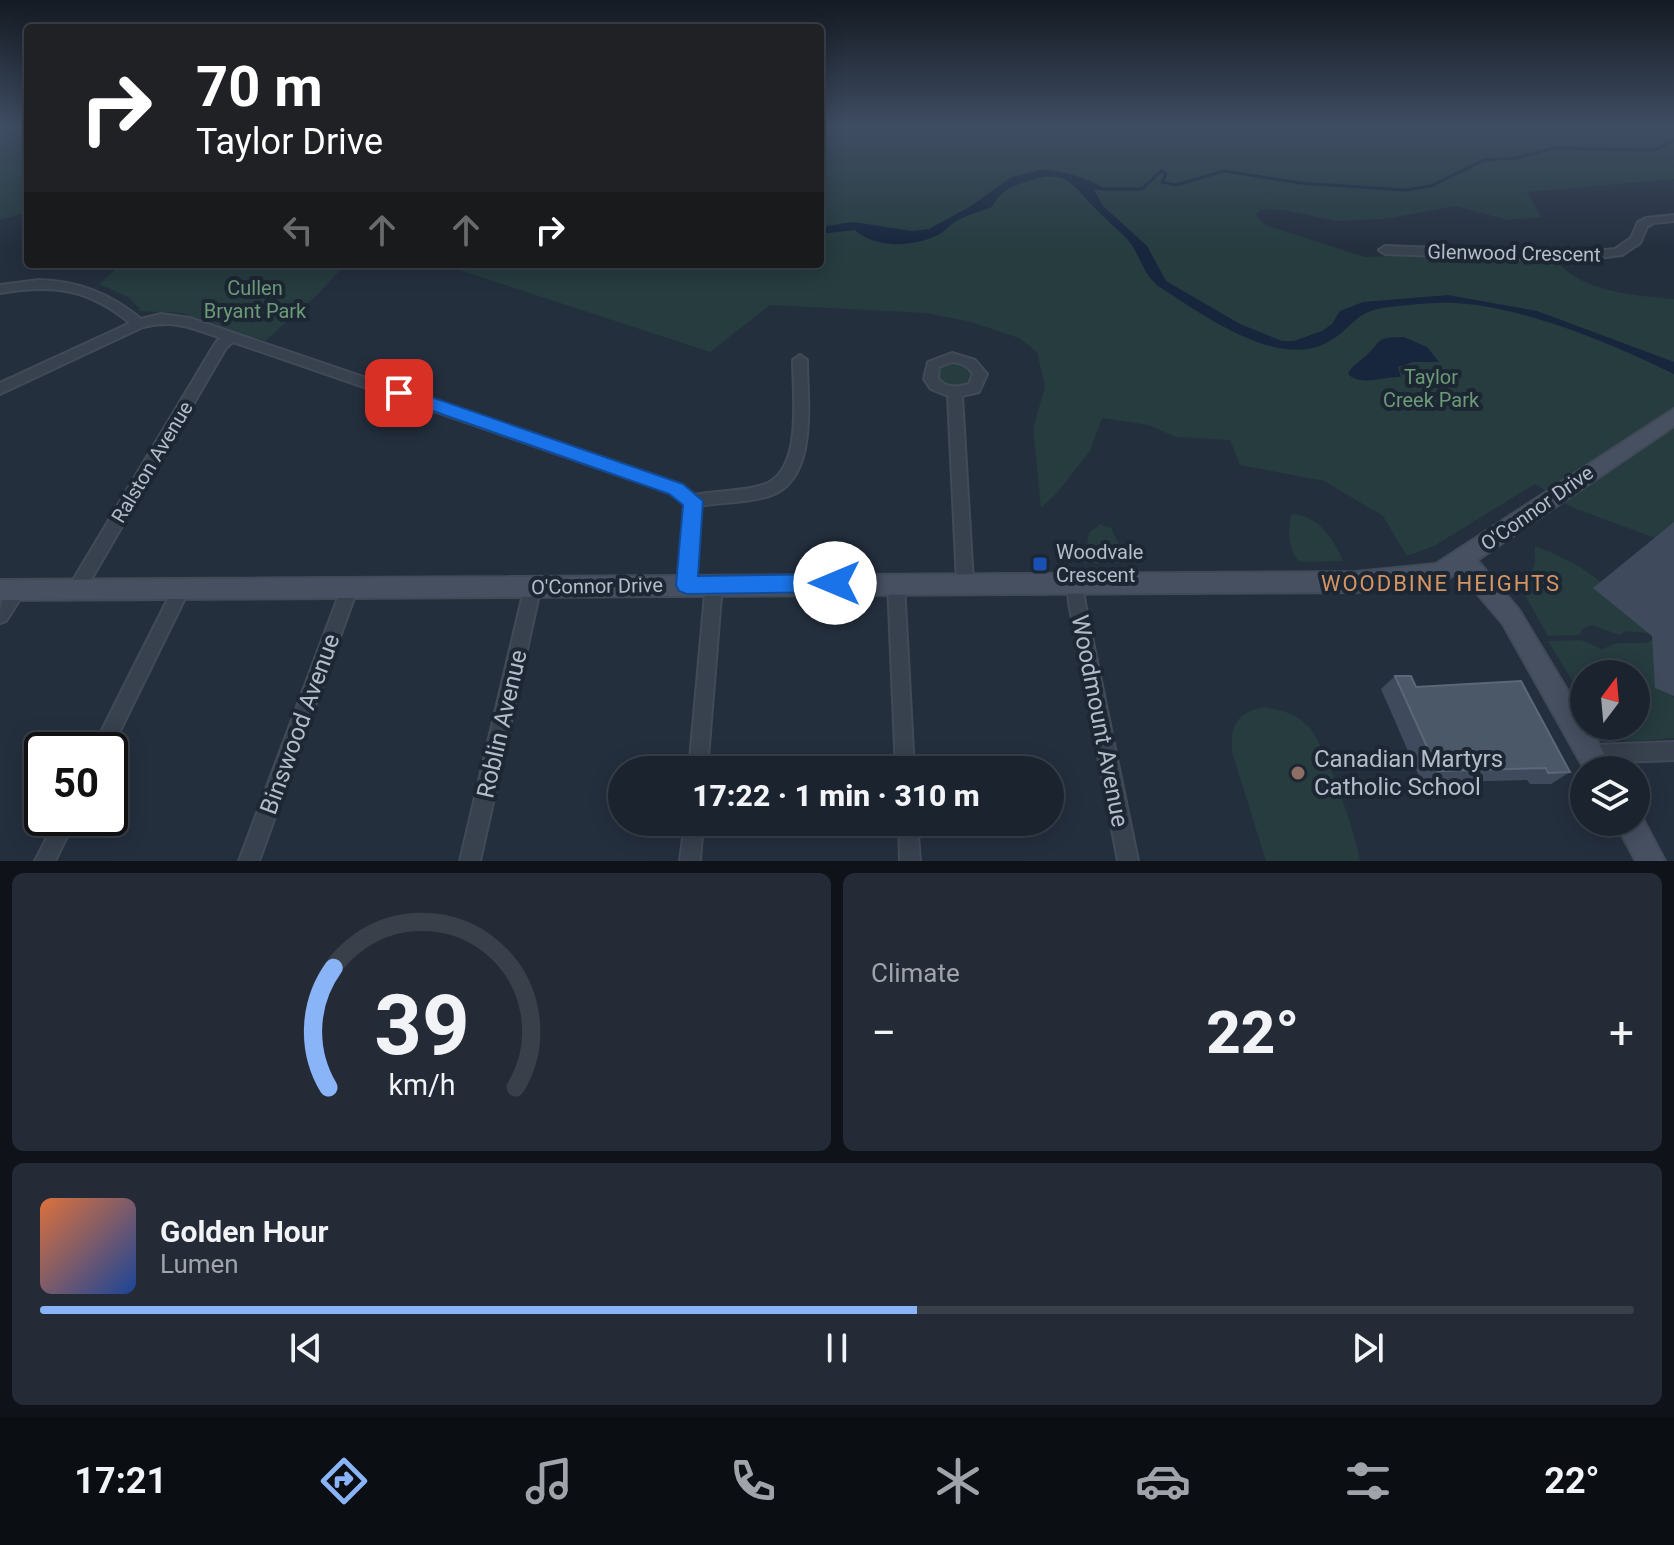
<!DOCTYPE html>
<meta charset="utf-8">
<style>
:root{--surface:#1b232e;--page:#242b36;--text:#f1f3f6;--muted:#a0a4aa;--line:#39404a;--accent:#8ab4f8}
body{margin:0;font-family:Roboto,sans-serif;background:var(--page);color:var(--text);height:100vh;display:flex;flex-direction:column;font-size:30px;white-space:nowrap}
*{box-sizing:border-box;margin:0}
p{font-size:26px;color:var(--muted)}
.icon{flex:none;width:44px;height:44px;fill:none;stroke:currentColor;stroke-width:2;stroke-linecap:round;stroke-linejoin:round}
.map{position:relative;height:861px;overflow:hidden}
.drawer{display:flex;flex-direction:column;gap:12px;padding:12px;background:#0f1319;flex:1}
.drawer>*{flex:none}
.hud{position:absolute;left:24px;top:24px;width:800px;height:244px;border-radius:8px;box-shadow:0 4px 20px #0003,0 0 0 2px var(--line);background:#202124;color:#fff;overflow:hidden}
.needle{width:52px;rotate:16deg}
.controls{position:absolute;left:1570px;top:660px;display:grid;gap:16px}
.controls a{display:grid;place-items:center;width:80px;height:80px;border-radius:50%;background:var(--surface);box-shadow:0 4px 20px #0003,0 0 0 2px var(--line);font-size:40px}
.speed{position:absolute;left:24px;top:732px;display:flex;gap:16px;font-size:40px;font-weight:700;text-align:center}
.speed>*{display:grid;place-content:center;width:104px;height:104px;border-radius:50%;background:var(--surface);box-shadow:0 4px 20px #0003,0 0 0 2px var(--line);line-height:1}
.speed .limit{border:4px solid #111;border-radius:12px;background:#fff;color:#111}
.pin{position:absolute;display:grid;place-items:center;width:68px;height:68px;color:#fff;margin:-34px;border-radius:16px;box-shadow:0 4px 12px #0006}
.me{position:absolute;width:88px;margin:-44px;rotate:270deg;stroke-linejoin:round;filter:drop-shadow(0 0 6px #0008)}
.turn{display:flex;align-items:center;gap:28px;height:168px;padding:0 40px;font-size:36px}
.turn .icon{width:104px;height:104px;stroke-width:2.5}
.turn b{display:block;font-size:56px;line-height:68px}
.lanes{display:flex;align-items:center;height:76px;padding:0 40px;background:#0003;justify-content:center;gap:40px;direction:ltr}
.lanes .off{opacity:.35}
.big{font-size:60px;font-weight:800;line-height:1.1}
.drawer .widget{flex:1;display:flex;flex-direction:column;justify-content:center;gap:12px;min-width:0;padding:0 28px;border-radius:12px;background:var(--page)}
.drawer .dial{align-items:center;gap:0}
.dial svg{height:208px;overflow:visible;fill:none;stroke:var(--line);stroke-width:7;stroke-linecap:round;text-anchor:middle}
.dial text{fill:var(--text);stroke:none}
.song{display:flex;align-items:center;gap:24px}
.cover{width:96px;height:96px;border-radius:12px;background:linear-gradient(135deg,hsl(20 70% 55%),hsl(220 70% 35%))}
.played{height:8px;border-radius:4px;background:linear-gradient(90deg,var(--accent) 55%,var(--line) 55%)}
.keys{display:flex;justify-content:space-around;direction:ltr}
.heat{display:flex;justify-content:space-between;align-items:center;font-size:44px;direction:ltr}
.drawer .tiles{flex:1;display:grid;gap:12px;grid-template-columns:1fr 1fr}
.widget:last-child{grid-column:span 2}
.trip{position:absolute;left:608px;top:756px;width:456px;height:80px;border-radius:40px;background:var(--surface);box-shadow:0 4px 20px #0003,0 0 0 2px var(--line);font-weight:800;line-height:80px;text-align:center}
.tab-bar{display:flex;height:128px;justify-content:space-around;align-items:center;background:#0b0e12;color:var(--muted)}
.tab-bar .icon{width:56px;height:56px}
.tab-bar .selected{color:var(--accent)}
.tab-bar b{font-size:36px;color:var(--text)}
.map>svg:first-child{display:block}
.green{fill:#263c3f}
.water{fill:#17263c}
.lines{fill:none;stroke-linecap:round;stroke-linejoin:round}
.stream{stroke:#17263c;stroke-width:3}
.street-casing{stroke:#414a57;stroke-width:4}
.secondary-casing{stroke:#414a57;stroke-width:4}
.street{fill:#38414e;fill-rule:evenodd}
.secondary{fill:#465061;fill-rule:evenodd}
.wall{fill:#3f4b5c}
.building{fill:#4b5868;stroke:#5c6777;stroke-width:2}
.route{fill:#1a73e8;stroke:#114b97;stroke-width:2}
.transit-dot{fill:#1a4fb4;stroke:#1d2633;stroke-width:3}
.education-dot{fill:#8d6e63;stroke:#1d2633;stroke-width:3}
.labels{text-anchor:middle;stroke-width:8;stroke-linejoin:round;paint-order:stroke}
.street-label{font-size:20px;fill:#b4bcc9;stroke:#1d2633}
.park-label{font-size:20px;fill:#6b9a76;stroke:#1d2633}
.poi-label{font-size:20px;fill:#b4bcc9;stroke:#1d2633;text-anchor:start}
.neighbourhood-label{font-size:22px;letter-spacing:2px;fill:#d59563;stroke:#1d2633}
.near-street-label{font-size:24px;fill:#b4bcc9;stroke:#1d2633}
.near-poi-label{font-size:24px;fill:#b4bcc9;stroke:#1d2633;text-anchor:start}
</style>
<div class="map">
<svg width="1674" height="861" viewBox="0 0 1674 861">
<rect width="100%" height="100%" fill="#242f3e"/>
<!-- green -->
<path class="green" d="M0,128H28V212L0,220Z
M820,128H1292L1298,134H1340L1347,128H1674V179L1527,192L1541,217L1507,220L1456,206L1384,219L1336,221L1285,210L1261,209L1256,215L1265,225L1365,257L1421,255L1556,261C1585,293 1633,295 1674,299V545L1571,507L1535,484L1434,546L1407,556L1383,516L1324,481L1240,465L1230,440L1176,437L1148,425L1102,418L1090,451L1057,493L1041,508L1033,428L1045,387L1037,352L1019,338L971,322L926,313L770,305L710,352L447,266L449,264H820Z
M122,264H346L317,295L265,341L182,313L138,311L140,309L128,297L99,284Z
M955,362L966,366L974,377L970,384L961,389L943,385L937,377L939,368Z
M1295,514C1320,518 1334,539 1343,561L1300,562C1287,549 1288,532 1291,515Z
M1100,524L1111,528L1128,563H1084L1089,533Z
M1535,546C1594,569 1609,587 1650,633L1627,631L1619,635L1592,625L1582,629L1580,635L1548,636L1522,590L1535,564Z
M1654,639L1674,699V738C1651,739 1613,748 1599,726H1636V674H1584V700L1548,641L1581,640L1602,649L1616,643H1646Z
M1264,707C1282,710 1296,714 1309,727C1325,744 1357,837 1360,861H1266L1232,752C1230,725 1238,712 1264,707Z"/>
<!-- water -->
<path class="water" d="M1040,170C1064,170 1087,178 1107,190H1094L1103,206L1147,246L1166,281L1240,324L1282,341H1294L1322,331L1332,324L1340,311L1363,302L1448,295L1537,311L1674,362V374C1611,343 1525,307 1455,303C1434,302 1410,305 1389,307C1351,311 1354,330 1324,344C1274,368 1199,312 1158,286C1145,275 1141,260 1132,245C1122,232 1108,222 1097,210C1071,184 1067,167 1025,182C1010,187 999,192 992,207C981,211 968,215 958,220C952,223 948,228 943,232C919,247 876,250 855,230L820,234V227L853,222L912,231L929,229L971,206L1012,177Z
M1404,337L1427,347L1439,362H1413L1398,367L1401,377C1384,376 1361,387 1348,374C1353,364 1358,363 1366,356C1384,338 1375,338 1404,337Z"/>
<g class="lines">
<!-- stream -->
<path class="stream" d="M1103,189H1142L1161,171L1166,174L1162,182L1176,185L1224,171L1300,183L1406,190L1431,186L1484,160L1515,158L1554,148L1655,150L1674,140"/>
<!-- street casing -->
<g class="street-casing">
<path id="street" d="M1674,215V221L1653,223L1647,227L1640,243L1622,255L1575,261L1385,254L1379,250L1385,246L1575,253L1615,249L1631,238L1638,222L1646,218Z
M39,280C79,281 111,294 141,319L161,314L190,318L681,485L695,495C717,490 742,492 763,485C804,472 793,394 793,360L800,355L807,360C807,401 819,480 769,496C747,503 723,502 700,506L695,585L693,590L687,592L681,590L679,585L685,504L671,493L233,342L226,348L82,595L76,597L70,595L68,590L70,585L216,342L221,338C193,328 173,319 143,327L0,394V383L130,323C88,288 52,284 0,293V285Z
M952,353L975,360L987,374L979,392L962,396L973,582L971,587L965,589L959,587L957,582L948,396L931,389L924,379L928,362ZM952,362C962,363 968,366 973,374L969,384C958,387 945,389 938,378L939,367Z
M1075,574L1081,576L1085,603L1138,861H1118L1069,603L1067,581L1069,576Z
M896,576L902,578L904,583L914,770H896L888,583L890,578Z
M714,577L720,579L722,584L707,770H689L706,584L708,579Z
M533,579L539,581L541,586L480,861H460L525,586L527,581Z
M350,580L356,582L358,587L259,861H239L342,587L344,582Z
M182,581L188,583L190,588L110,751L92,750L176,583Z
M18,583L24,585L26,590L6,621L0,623C0,607 1,591 18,583Z
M1674,742V760L1591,763L1585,760L1582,754L1585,748L1591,745Z
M57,818H76L55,861H35Z
M685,822H703L700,861H680Z
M899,822H917L920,861H900Z"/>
</g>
<!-- secondary casing -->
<g class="secondary-casing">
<path id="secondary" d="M1674,409V426L1477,560L1519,610L1584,718V726H1589L1613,770H1585L1503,624L1459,572L1440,583L1356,592L0,600V580L1356,572L1436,564Z
M1636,811L1639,812L1665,861H1636L1615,822H1636Z"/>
</g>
<!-- street -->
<use href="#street" class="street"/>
<!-- secondary -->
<use href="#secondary" class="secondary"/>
</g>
<!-- wall -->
<path class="wall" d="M1674,522V696L1655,688L1652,636L1593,588Z
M1395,676L1416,687L1570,772L1551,784H1530L1527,780L1422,783L1381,689Z"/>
<!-- building -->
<path class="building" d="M1395,676H1411L1416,687L1521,681L1570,772L1548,773L1546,768L1438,771Z"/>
<!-- sky -->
<linearGradient id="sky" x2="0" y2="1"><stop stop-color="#141a22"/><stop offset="0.51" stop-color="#3f4d63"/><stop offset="1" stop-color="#3f4d63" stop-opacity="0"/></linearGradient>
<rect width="1674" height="249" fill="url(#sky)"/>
<!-- route -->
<path class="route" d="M399,386L683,484L703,501L698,576L835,574L843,577L846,583L843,590L835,592L687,594L679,591L676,585L683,505L669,494L393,397L391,393Z"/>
<!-- markers -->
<rect class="transit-dot" x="1032" y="556" width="16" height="16" rx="4"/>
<circle class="education-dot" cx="1298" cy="773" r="8"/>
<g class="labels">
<!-- street labels -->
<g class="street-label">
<text transform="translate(1514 253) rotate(1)" y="7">Glenwood Crescent</text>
<text transform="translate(152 462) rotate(-59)" y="7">Ralston Avenue</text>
<text transform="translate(1537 508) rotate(-35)" y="7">O'Connor Drive</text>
<text transform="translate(597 586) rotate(-1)" y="7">O'Connor Drive</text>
</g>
<!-- park labels -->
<g class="park-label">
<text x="255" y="295">Cullen<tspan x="255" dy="23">Bryant Park</tspan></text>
<text x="1431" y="384">Taylor<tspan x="1431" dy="23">Creek Park</tspan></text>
</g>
<!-- poi labels -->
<g class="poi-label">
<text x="1056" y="559">Woodvale<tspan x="1056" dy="23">Crescent</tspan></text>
</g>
<!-- neighbourhood labels -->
<g class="neighbourhood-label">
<text x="1441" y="591">WOODBINE HEIGHTS</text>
</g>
<!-- near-street labels -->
<g class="near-street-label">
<text transform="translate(1100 721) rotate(79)" y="8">Woodmount Avenue</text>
<text transform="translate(300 724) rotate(-70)" y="8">Binswood Avenue</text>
<text transform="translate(502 724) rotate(-77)" y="8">Roblin Avenue</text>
</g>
<!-- near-poi labels -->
<g class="near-poi-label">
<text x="1314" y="767">Canadian Martyrs<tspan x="1314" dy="28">Catholic School</tspan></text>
</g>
</g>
</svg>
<div class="controls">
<a><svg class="needle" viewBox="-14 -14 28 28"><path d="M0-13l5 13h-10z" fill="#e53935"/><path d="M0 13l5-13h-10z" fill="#a0a4aa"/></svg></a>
<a><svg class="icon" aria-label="layers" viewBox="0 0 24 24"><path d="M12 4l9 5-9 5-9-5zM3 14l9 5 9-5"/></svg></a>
</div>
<div class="speed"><div class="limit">50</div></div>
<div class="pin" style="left:399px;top:393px;background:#d93025"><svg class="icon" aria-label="arrive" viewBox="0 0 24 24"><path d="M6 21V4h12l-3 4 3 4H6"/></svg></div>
<svg class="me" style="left:835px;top:583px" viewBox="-20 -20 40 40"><circle r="19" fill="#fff"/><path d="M0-13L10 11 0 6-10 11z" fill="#1a73e8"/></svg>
<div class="trip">17:22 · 1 min · 310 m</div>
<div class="hud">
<div class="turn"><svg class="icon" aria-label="right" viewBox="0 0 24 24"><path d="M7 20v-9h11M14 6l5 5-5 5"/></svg><div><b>70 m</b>Taylor Drive</div></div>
<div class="lanes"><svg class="icon off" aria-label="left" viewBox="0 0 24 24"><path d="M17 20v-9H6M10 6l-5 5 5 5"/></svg><svg class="icon off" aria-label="ahead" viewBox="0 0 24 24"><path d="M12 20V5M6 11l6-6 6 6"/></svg><svg class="icon off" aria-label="ahead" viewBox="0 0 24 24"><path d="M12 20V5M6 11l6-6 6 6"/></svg><svg class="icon" aria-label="right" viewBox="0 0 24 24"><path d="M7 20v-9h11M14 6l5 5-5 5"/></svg></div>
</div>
</div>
<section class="drawer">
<div class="tiles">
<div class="widget dial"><svg viewBox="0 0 100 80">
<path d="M14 69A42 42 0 1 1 86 69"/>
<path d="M14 69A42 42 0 0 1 16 23" stroke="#8ab4f8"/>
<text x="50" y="56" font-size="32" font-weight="700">39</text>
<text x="50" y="72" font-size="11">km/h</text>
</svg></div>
<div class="widget"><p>Climate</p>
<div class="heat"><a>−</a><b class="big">22°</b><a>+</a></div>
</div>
<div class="widget">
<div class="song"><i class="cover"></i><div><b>Golden Hour</b><p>Lumen</p></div></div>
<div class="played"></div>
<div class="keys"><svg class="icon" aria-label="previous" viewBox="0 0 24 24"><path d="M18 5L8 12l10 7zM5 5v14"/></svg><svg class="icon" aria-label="pause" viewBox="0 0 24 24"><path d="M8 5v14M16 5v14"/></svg><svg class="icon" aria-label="next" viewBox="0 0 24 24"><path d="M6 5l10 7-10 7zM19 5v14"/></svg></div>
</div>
</div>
</section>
<nav class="tab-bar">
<b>17:21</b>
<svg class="icon selected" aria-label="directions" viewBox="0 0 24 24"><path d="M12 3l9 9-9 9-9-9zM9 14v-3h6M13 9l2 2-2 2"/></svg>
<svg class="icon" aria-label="music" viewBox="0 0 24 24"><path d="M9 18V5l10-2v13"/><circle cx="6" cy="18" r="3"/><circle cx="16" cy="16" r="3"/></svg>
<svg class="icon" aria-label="phone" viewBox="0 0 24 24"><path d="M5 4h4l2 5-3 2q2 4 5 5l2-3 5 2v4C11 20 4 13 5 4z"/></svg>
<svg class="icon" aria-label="climate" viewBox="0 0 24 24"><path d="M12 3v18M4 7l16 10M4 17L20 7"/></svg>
<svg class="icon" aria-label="car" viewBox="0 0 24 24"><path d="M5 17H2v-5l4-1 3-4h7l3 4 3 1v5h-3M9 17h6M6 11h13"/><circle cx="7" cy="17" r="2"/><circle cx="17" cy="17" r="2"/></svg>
<svg class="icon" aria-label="filters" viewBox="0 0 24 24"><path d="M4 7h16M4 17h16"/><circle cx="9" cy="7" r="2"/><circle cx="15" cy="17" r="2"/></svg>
<b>22°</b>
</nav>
